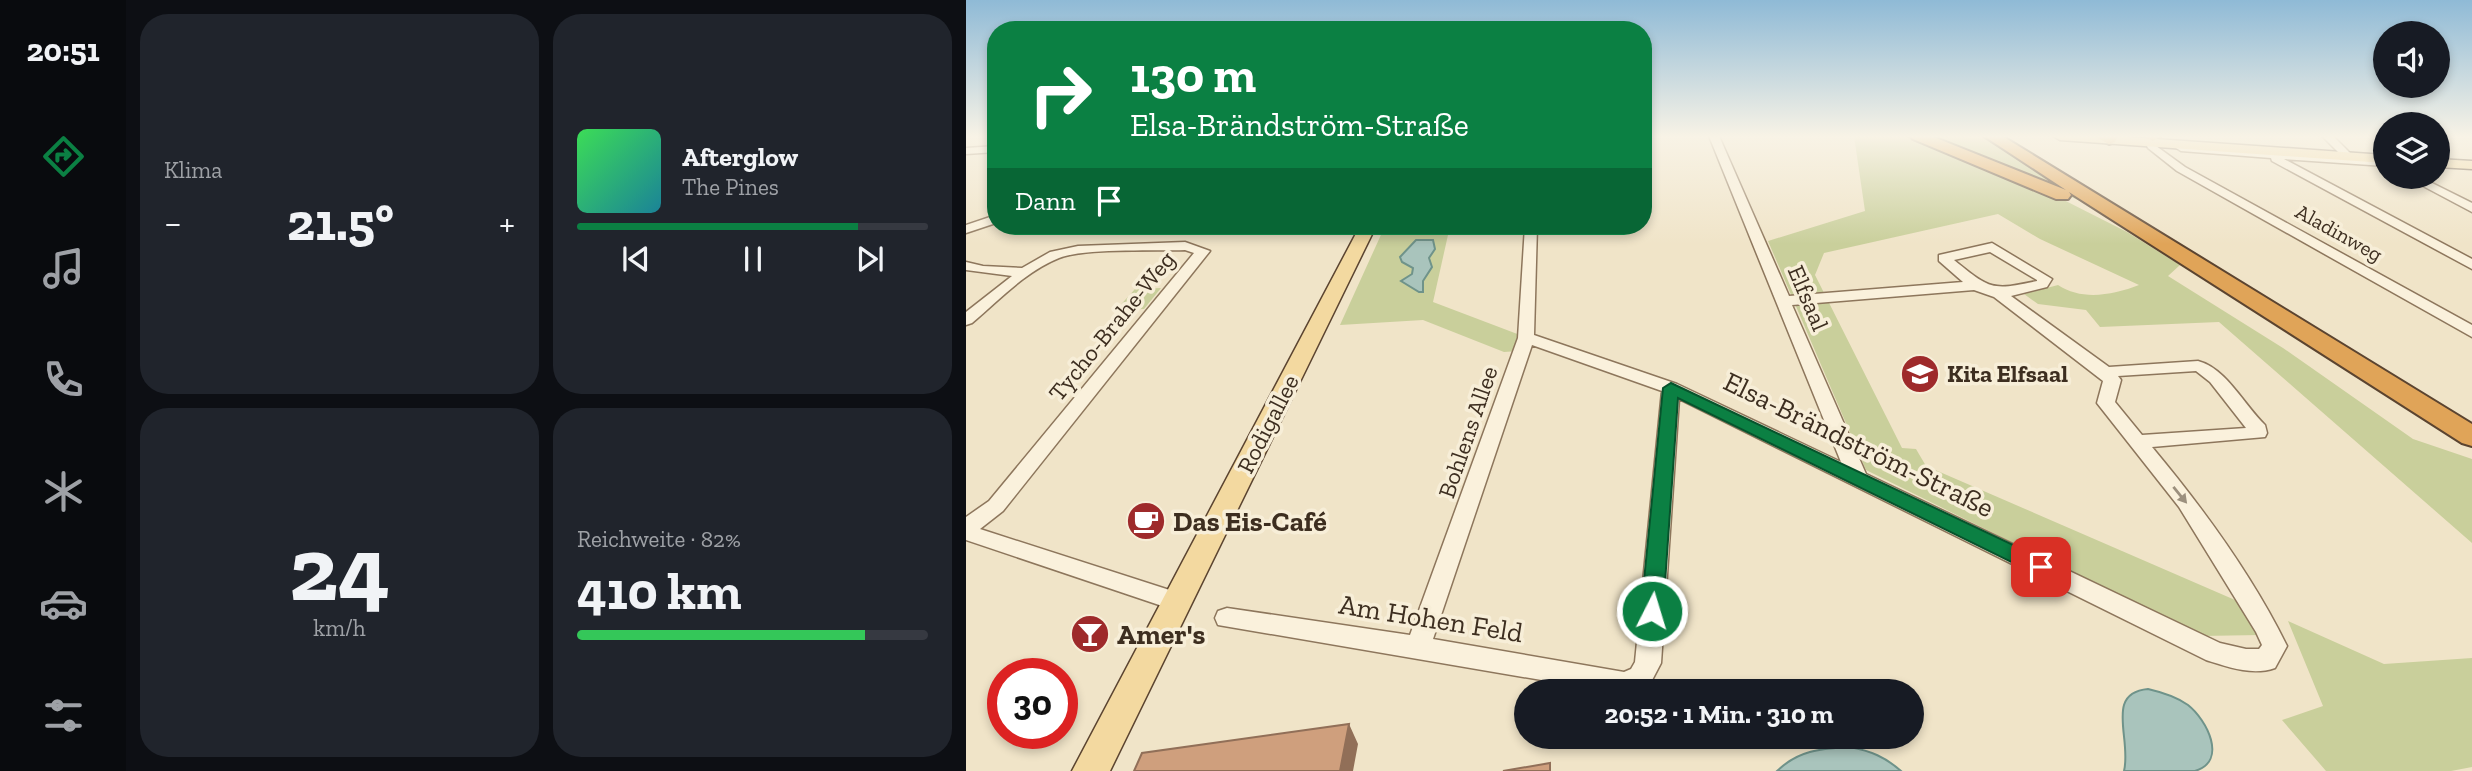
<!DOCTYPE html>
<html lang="de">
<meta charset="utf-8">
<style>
:root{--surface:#171b24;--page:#20242c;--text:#f1f3f6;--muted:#9ea1a6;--line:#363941;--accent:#0b8043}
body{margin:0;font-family:"Zilla Slab",serif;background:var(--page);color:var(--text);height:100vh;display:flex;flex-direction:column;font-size:26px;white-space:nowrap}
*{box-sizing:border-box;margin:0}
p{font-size:23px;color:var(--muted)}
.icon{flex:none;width:38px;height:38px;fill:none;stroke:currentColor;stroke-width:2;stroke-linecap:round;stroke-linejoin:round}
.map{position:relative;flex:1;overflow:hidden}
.details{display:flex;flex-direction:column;gap:14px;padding:14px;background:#0d0f14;width:840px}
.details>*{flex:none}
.hud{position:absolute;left:21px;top:21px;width:665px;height:214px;border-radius:28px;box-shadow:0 4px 10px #0003;background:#0b8043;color:#fff;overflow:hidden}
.fabs{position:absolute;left:1407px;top:21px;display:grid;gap:14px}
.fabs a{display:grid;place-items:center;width:77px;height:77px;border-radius:50%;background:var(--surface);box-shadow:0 4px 10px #0003;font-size:35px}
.speed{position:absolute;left:21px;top:658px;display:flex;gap:14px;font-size:35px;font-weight:700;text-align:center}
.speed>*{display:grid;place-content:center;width:91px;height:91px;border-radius:50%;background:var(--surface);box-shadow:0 4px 10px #0003;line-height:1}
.speed .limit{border:10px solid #d22;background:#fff;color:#111}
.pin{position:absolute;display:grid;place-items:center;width:60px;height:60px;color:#fff;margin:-30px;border-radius:14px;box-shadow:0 4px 10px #0006}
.me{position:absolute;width:77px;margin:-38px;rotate:5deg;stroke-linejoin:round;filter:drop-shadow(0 0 5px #0008)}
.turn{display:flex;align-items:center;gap:24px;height:147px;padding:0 28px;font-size:32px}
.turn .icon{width:91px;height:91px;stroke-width:2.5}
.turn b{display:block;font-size:49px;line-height:60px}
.then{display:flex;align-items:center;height:66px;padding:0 28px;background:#0003;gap:14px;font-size:26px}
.big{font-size:52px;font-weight:700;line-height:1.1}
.details .widget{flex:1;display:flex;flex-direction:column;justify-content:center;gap:10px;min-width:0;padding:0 24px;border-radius:28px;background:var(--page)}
.details .dial{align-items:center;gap:0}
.dial b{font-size:91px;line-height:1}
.song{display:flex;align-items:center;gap:21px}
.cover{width:84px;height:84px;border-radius:10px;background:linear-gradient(135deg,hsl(130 70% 55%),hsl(190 70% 35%))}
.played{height:7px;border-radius:4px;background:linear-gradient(90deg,var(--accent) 80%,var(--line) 80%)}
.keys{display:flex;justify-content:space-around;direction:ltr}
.heat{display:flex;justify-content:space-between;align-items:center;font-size:38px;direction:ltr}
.charge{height:10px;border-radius:5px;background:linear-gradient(90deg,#34c759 82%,var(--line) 0)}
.details .tiles{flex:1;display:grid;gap:14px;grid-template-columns:repeat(2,1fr)}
.trip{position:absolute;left:548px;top:679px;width:410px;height:70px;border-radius:35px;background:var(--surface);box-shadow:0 4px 10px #0003;font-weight:700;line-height:70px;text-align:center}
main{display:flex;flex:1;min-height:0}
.dock{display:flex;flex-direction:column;width:126px;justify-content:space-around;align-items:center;background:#090b0e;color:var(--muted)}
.dock .icon{width:49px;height:49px}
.dock .current{color:var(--accent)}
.dock b{font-size:32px;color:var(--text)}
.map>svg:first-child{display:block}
.green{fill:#c9cf9b}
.water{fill:#a9c4bc;stroke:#6f938a;stroke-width:2}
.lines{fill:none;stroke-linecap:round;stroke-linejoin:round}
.minor-casing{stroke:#8d765c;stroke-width:3}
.major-casing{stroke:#5b4430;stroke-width:3}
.highway-casing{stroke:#5b4430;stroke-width:4}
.minor{fill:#faf1dc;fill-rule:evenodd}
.major{fill:#f3d9a0;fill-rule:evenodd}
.highway{fill:#e0a458;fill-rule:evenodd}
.wall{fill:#b2896c}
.shaded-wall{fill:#916f58}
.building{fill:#cf9f7d;stroke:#916f58;stroke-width:2}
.oneway{fill:#9c907e}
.route{fill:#0b8043;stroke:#07532c;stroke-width:2}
.labels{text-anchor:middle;stroke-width:7;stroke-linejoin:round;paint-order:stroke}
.far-street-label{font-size:21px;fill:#3d2e20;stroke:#f7eed8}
.street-label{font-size:24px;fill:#3d2e20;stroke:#f7eed8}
.poi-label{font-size:24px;font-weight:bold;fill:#3d2e20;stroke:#f7eed8;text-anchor:start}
.near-street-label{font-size:28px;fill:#3d2e20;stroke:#f7eed8}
.near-poi-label{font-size:28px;font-weight:bold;fill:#3d2e20;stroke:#f7eed8;text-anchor:start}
</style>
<main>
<nav class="dock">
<b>20:51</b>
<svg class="icon current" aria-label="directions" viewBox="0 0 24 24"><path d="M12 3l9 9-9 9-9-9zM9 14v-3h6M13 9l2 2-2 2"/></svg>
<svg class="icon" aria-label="music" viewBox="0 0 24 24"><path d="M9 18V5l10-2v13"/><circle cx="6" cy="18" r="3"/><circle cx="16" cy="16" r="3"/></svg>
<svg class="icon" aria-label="phone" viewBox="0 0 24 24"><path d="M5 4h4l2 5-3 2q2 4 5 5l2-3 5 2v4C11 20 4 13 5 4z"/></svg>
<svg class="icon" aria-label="climate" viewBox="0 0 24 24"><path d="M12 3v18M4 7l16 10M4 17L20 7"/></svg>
<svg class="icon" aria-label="car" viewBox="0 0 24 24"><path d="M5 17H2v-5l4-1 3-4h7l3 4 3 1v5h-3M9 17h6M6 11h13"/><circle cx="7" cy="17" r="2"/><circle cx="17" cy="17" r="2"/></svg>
<svg class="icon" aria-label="filters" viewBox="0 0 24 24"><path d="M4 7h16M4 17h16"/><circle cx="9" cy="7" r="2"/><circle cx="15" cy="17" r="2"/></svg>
</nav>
<section class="details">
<div class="tiles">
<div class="widget"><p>Klima</p>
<div class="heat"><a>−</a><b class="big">21.5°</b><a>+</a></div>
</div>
<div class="widget">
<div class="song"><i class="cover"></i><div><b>Afterglow</b><p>The Pines</p></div></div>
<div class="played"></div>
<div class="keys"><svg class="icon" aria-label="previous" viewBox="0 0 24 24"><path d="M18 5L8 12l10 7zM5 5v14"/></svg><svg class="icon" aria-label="pause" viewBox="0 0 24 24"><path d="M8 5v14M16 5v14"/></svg><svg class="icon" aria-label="next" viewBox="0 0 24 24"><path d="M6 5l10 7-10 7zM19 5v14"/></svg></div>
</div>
<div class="widget dial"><b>24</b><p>km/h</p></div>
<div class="widget"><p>Reichweite · 82%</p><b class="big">410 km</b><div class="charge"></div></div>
</div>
</section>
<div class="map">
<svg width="1506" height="771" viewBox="0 0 1506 771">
<rect width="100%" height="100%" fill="#f0e4c8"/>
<!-- green -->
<path class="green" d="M888,136H946L1082,192L1161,232L1214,265L1202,276L1317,348L1447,439L1506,459V543L1253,322L1134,327L1120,310L1072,304L1058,294L1092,285C1116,301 1147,295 1173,285L1074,239L1032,214L858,253L849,275L936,448L950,449L960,466L1276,603L1294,635L1235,636L900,470L802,241L899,211Z
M966,136L1021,138L1124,205L978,143Z
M419,226H484L467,302L554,335L552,351L538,352L457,320L374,325Z
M195,288L178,309L150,310L169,289Z
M1322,621L1418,664L1506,658V767L1485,771H1360L1316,720L1357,706Z"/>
<!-- water -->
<path class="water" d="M450,240H467L469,249L463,258L466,267L457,281V292H453L435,281L446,274L447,268L436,262L434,257Z
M1182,689C1195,692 1211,697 1222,705C1241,720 1262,761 1229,771C1216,771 1174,771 1158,771C1166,739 1138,693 1182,689Z
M884,747C905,751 919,757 935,771H811C833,750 854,749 884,747Z"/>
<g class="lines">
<!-- minor casing -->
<g class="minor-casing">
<path id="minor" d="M743,136H753L823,296L997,282L973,261V255L1026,243L1086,279L1081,287L1045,296L1143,367L1232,361C1260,368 1278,405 1299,425L1301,433L1299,437L1186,447C1237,508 1286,575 1321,646L1309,668C1286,676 1262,667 1240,660L713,399L695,663L683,686L668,691H640L252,625L249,618L252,611L261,608L444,635L552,338L559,226H571L568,335L711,384L875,462ZM1024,252L1071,280V281C1025,291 1024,289 988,260ZM1008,290L1028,297L1137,381L1131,403L1213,507L1290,632L1296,645L1293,649H1280L1254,643L900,474L826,305ZM566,345L696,391L669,662L665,669L658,672L467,639ZM1230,371L1244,382L1280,428L1176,435L1149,402L1155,380L1152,376Z
M1356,136H1367L1388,157L1419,160V166L1318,159L1506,259V269L1306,161L1305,158L1215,151L1210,148L1215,145L1377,157Z
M1186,143L1219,167L1506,325V337L1211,171L1182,148L1181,146Z
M30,146V152L0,154V148Z
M1440,177H1454L1506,203V212Z
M30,215V223L0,233V225Z
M219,242L244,251L37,511L14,529L219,595L223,602L219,609L211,611L0,540V517L23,501L228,253L219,250C188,251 119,248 93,258C60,271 32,301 6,323L0,325V312L46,276L0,270V262L17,266L56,268L84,252L112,246Z"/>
</g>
<!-- major casing -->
<g class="major-casing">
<path id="major" d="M1087,136H1147L1419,155V163L1094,140Z
M1472,159L1506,161V169L1472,167Z
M394,226H410L144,771H106Z"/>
</g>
<!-- highway casing -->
<g class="highway-casing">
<path id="highway" d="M944,136H965L1100,190L1018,136H1036L1506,424V446L1496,443L1103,192L1105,195L1102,199H1090L947,139Z
M1128,136H1152L1149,142L1143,144Z
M1177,136H1195L1187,141Z"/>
</g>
<!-- minor -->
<use href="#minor" class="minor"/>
<!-- major -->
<use href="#major" class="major"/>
<!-- highway -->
<use href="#highway" class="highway"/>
</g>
<!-- wall -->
<path class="wall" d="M306,226H340L338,229L331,234L308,233Z"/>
<!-- shaded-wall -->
<path class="shaded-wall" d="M328,226H340L338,229L331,234Z
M383,724L392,744L387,771H374Z"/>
<!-- building -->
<path class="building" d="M383,724L374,771H168L176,753Z
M584,763V771H537Z"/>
<!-- one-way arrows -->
<defs><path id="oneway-solid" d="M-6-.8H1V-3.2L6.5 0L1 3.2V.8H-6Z" transform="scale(1.75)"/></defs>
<use class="oneway" href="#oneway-solid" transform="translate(1214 495) rotate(51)"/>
<!-- sky -->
<linearGradient id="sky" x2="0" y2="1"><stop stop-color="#8fbad6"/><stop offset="0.56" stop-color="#f8f3e6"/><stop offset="1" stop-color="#f8f3e6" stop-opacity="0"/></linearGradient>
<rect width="1506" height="244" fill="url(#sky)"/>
<!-- route -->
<path class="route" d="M705,383L1083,562L1086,567L1083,573L1075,575L1068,573L712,398L697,611L694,617L686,620L678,617L675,611L697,388Z"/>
<!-- icons -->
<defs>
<g id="school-disc" transform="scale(2.0125)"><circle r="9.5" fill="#9e2a2b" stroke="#f7eed8"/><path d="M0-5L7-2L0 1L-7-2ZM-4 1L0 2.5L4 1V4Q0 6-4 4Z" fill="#fff"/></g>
<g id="cafe-disc" transform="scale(2.0125)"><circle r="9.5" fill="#9e2a2b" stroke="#f7eed8"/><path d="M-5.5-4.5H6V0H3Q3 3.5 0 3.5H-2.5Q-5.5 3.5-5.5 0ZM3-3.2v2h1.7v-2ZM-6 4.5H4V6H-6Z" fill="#fff"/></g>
<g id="bar-disc" transform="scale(2.0125)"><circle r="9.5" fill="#9e2a2b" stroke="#f7eed8"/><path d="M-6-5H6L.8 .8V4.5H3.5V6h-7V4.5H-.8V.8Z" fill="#fff"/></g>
</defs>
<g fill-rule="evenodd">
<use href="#school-disc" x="954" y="374"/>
<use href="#cafe-disc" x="180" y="521"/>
<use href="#bar-disc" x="124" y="634"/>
</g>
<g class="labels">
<!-- far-street labels -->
<g class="far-street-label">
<text transform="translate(1373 233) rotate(29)" y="7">Aladinweg</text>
</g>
<!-- street labels -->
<g class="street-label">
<text transform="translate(842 298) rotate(67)" y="8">Elfsaal</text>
<text transform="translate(146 326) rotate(-51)" y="8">Tycho-Brahe-Weg</text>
<text transform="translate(302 424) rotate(-63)" y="8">Rodigallee</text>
<text transform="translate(502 432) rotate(-71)" y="8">Bohlens Allee</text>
</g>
<!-- poi labels -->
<g class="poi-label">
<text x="981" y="382">Kita Elfsaal</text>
</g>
<!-- near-street labels -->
<g class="near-street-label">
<text transform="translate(893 444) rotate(26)" y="10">Elsa-Brändström-Straße</text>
<text transform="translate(465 618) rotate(9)" y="10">Am Hohen Feld</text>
</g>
<!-- near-poi labels -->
<g class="near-poi-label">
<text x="207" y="531">Das Eis-Café</text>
<text x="151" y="644">Amer's</text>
</g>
</g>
</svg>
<div class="fabs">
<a><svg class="icon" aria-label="sound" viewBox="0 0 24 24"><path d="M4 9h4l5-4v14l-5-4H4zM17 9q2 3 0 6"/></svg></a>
<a><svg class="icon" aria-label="layers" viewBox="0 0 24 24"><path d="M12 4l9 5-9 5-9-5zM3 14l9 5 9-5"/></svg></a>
</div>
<div class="speed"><div class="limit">30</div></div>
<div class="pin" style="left:1075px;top:567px;background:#d93025"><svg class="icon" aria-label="arrive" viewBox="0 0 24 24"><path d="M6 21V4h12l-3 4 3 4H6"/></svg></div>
<svg class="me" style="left:686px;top:611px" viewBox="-20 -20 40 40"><circle r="17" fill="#0b8043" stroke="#fff" stroke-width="3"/><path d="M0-11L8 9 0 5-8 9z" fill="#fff"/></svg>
<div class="trip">20:52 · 1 Min. · 310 m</div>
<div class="hud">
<div class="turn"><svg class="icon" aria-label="right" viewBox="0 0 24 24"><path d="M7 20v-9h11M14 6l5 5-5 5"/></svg><div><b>130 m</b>Elsa-Brändström-Straße</div></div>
<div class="then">Dann<svg class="icon" aria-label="arrive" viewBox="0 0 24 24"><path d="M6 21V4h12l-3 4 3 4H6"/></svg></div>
</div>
</div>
</main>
